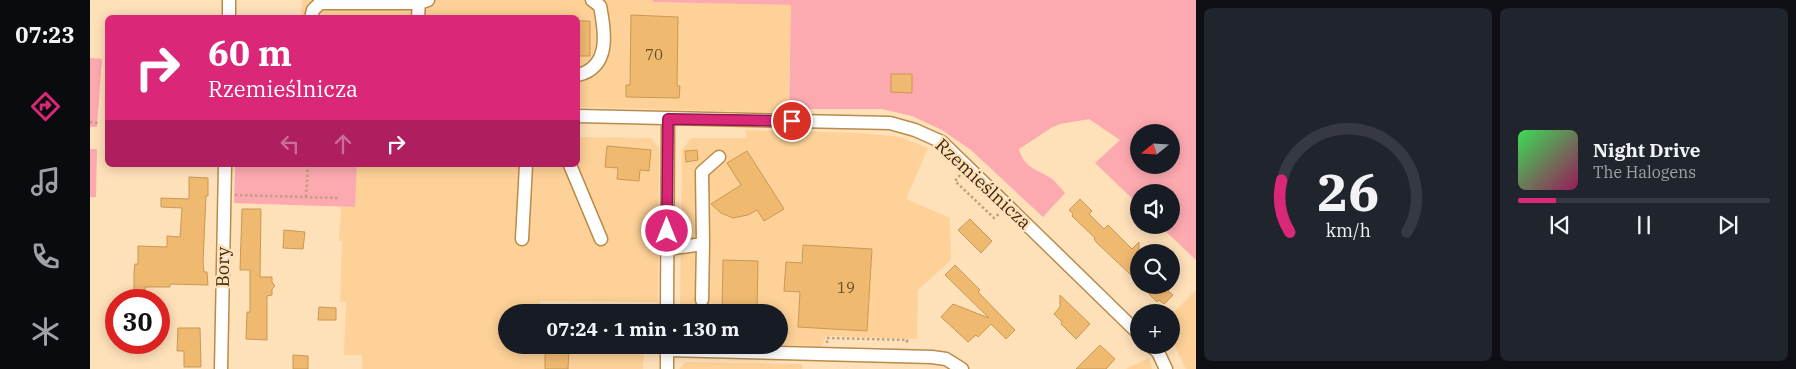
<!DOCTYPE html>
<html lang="pl">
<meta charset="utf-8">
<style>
:root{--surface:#171b24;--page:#20242c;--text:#f1f3f6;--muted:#9ea1a6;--line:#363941;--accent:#db2777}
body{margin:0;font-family:"IBM Plex Serif",serif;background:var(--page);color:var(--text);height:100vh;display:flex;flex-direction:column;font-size:19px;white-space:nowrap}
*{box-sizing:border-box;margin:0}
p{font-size:16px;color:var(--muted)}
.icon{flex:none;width:28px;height:28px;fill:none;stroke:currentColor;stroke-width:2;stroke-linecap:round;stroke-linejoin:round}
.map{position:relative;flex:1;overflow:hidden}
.sheet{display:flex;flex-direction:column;gap:8px;padding:8px;background:#0d0f14;width:600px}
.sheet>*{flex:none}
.hud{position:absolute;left:15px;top:15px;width:475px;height:152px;border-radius:8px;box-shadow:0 2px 12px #0003;background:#db2777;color:#fff;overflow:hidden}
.needle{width:32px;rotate:252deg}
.buttons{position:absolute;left:1040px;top:124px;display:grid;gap:10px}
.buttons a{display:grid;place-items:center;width:50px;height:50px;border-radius:50%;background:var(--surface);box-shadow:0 2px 12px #0003;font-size:25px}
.speed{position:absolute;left:15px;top:289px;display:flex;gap:10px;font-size:25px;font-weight:700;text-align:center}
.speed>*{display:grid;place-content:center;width:65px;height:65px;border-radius:50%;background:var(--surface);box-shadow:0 2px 12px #0003;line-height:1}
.speed .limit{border:8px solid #d22;background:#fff;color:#111}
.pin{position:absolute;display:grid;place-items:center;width:42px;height:42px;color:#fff;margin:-21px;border:2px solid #fff;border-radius:50%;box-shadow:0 1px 5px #0007}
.me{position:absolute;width:55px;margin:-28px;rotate:0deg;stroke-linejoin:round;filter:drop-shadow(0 0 4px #0008)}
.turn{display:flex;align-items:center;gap:18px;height:105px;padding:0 20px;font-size:22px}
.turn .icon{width:65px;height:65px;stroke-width:2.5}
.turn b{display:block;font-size:35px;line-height:42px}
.lanes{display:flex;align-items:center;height:48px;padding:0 20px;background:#0003;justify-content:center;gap:25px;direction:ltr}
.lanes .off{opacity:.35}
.sheet .widget{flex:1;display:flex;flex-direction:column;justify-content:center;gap:8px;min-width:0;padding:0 18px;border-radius:8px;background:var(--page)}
.sheet .dial{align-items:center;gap:0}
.dial svg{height:130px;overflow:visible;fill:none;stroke:var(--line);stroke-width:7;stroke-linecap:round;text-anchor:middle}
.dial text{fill:var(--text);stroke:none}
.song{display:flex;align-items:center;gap:15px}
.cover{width:60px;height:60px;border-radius:8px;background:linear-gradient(135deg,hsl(130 70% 55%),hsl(330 70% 35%))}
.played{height:5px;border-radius:2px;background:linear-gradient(90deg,var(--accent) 15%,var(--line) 15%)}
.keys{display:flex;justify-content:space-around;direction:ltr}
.sheet .tiles{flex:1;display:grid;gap:8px;grid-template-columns:repeat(2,1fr)}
.trip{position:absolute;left:408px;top:304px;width:290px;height:50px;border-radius:25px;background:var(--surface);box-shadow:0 2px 12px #0003;font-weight:700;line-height:50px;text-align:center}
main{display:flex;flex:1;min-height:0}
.menu{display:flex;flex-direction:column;width:90px;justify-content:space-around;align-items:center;background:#090b0e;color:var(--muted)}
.menu .icon{width:35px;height:35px}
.menu .selected{color:var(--accent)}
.menu b{font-size:22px;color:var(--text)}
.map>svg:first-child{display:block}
.built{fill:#fdd197}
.green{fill:#fda9b0;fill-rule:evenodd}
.building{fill:#efb970;stroke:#c89957}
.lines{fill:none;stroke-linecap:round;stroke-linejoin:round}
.minor-casing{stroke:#ba8b49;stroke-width:15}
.path{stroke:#bca27f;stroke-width:2.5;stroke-dasharray:2.5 2.5;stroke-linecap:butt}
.minor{stroke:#fff;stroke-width:12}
.route-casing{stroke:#8e194d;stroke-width:12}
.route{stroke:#db2777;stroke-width:9}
.labels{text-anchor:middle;stroke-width:5;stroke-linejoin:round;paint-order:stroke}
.number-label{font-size:15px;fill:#6a4e26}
.street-label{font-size:18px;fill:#3d2a0e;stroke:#fee0b9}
</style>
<main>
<nav class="menu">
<b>07:23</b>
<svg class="icon selected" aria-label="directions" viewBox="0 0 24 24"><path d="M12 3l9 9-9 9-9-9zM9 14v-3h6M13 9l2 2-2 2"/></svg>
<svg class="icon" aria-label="music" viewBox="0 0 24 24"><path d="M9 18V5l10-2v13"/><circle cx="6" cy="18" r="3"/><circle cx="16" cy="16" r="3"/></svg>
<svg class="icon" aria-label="phone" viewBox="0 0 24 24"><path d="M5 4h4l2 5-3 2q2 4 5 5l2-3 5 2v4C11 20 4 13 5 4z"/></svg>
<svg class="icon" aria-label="climate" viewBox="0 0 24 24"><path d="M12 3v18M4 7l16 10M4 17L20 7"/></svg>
</nav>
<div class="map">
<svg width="1106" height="369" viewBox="0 0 1106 369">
<rect width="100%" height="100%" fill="#fee0b9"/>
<!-- built -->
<path class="built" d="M212,0H563L564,2L701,5L698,113L488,107V18H211Z
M655,130L772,133L810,137L838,148L816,199L860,218L861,260L828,290L827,339L736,336L732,346L683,345H689V312H590L592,150L601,138H657Z
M488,137L561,138L569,148L568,302L450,301L449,312H416V345H554L553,369H272V355H254L256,302H250L252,241H249L251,207H265L267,165H488Z
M1106,290V369H1096L1081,339V315Z
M1059,358L1062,369H1036Z
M596,362L712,364V369H589Z"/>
<!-- green -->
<path class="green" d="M563,0H1106V260L1069,225H1081V192H1049V205L1005,163L1030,140L999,119L970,124L961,128L929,149C934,168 946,169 961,178C966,182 971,189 975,193L953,217L881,150L852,130L822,116L792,109H699L701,5L563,2ZM1049,132H1081V165H1049Z
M0,58L12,59L7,127H0Z
M0,149H7L6,197H0Z
M145,165H267L265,207L144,203Z"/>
<!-- building -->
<path class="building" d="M541,15L588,17L587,86H590L589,98L536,97V85H540Z
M488,21H500V56H488Z
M801,74H822V93L801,92Z
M517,146L561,150L559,171L550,170L549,181L527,179L528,168L515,167Z
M607,150L608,160L596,162L595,151Z
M657,151L694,209L674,221L667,210L658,215L643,218L631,213L621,204L651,185L637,163Z
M99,177L118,178V196H116L113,262L114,272H117L118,285L80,284V287H55V300H44V272L45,264H48V246L77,247V236L90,237L92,208L71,207V198L99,199Z
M990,199L1002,211L999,214L1014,229L1018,225L1042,249L1049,242V270L1042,276L1007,243L1004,239L1005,238L982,216L983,214L979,210Z
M152,209H171L170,277H182V282L185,286L182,289V295L177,296V340L156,339L157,312H160V270H150Z
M880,219L902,241L891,253L868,230Z
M194,230L215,232L213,249L193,248Z
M713,245L782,249L777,331L708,327L710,292L694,291L696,262L712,263Z
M633,260L668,261L667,312H632Z
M865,265L890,290L888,292L925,330L916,339L901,324L888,337L886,335L878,342L851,317L863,304L899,318L855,275Z
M1061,285H1084L1078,291L1083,295L1074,304L1069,300L1067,302L1056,291Z
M970,295L1000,324L986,339L971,324L972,322L964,314L970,307Z
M229,307L246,308V320H228Z
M88,328H110L111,367H94V351H87Z
M1010,345L1025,359L1016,369H986Z
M455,349H479L478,369H455Z
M203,355L218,356V369H203Z"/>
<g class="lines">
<!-- minor casing -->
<g class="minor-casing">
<path id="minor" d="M139,18V0
M221,18L223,10L230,3H329L338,0
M328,18L329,0
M488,75C521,67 515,31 510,6L502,0
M488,116L800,123L825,130L852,142L1049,334
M480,165L511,239
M432,239L436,165
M577,249L613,244L612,172L629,157
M612,300L613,244
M577,312L578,119
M1060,345L1068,352L1076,369
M577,350L842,357L856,359L872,369
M131,369L135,165
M577,369V345"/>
</g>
<!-- path -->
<path class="path" d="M0,122L8,123
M870,175L865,181L904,218L910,213
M145,195L248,198
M216,197L218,165
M737,343V338L817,340V344"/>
<!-- minor -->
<use href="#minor" class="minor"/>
</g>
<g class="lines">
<!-- route casing -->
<g class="route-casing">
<path id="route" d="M577,231L578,119L702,121"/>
</g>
<!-- route -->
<use href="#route" class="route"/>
</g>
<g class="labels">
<!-- number labels -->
<g class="number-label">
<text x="564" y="60">70</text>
<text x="756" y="293">19</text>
</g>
<!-- street labels -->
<g class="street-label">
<text transform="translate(893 184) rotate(43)" y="6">Rzemieślnicza</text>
<text transform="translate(133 267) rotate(-89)" y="6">Bory</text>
</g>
</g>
</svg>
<div class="buttons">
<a><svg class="needle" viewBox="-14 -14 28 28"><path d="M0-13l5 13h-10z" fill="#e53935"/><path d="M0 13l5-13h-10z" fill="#9ea1a6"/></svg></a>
<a><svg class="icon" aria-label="sound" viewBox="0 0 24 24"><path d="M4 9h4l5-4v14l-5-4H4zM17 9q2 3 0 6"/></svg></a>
<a><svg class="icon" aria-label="search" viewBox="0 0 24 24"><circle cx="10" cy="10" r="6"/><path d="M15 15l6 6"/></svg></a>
<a>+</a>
</div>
<div class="speed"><div class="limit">30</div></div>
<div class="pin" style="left:702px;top:121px;background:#d93025"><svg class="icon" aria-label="arrive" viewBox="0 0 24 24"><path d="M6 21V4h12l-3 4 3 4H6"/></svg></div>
<svg class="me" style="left:577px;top:231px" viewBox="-20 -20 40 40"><circle r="17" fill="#db2777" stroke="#fff" stroke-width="3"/><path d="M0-11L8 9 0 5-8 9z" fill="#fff"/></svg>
<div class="trip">07:24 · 1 min · 130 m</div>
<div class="hud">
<div class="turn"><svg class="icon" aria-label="right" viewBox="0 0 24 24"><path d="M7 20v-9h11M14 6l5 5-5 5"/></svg><div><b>60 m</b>Rzemieślnicza</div></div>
<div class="lanes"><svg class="icon off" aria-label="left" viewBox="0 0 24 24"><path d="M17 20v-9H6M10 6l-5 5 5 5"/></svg><svg class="icon off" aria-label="ahead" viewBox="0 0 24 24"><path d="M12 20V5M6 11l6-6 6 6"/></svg><svg class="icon" aria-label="right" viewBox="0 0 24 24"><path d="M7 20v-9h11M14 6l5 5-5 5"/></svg></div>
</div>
</div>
<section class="sheet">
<div class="tiles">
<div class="widget dial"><svg viewBox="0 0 100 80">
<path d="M14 69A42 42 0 1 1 86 69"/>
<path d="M14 69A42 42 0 0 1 9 37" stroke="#db2777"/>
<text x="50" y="56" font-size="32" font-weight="700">26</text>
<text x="50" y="72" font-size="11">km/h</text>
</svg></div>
<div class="widget">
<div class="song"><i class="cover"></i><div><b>Night Drive</b><p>The Halogens</p></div></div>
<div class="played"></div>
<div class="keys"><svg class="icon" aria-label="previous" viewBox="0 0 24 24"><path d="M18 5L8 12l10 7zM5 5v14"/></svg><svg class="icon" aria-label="pause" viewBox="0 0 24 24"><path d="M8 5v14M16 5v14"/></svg><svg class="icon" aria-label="next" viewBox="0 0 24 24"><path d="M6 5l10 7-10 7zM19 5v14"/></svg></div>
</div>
</div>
</section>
</main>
